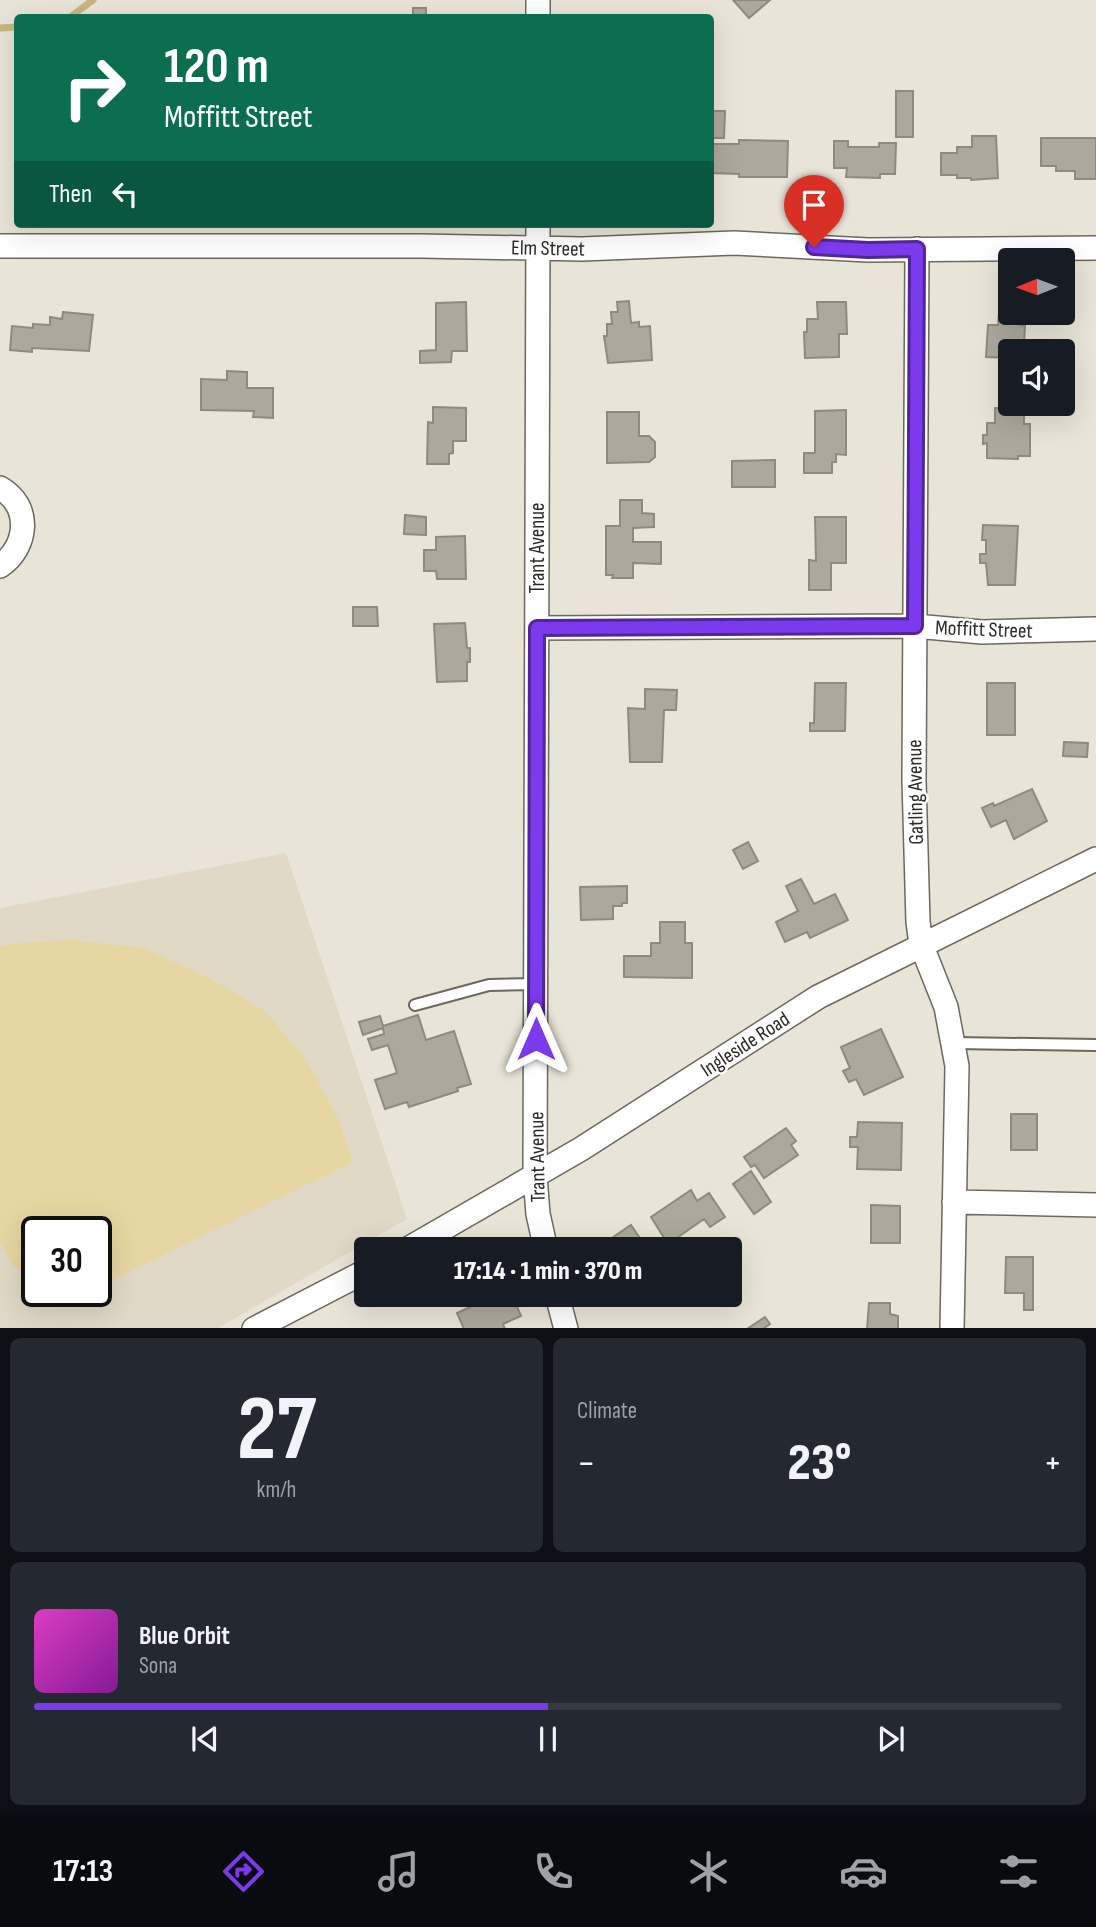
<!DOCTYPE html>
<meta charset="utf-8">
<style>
:root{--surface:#171b24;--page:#242831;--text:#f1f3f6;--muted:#9ea1a6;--line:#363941;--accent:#7c3aed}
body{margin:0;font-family:"Sofia Sans Condensed",sans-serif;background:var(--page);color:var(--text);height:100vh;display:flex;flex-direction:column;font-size:26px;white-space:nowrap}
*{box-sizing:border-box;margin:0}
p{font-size:23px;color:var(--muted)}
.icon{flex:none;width:38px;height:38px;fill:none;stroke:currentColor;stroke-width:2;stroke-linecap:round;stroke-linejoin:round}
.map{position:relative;height:1328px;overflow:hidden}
.sheet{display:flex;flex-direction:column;gap:10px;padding:10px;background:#0d0f14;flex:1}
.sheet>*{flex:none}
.top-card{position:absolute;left:14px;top:14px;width:700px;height:214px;border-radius:7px;box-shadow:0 7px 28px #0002;background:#0b6e4f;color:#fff;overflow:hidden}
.needle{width:46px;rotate:269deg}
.tools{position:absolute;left:998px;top:248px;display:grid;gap:14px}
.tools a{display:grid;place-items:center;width:77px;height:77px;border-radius:7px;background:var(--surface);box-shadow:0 7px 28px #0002;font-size:35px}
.speed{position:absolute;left:21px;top:1216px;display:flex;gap:14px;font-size:35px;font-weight:700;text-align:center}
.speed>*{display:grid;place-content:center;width:91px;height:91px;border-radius:50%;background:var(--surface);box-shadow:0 7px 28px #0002;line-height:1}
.speed .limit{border:4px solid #111;border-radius:10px;background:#fff;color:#111}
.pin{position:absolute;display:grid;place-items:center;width:60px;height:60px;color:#fff;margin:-72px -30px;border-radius:50% 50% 50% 0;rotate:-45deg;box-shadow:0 0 7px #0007}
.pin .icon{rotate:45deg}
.me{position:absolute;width:77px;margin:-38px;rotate:0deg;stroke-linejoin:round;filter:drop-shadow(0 0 5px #0008)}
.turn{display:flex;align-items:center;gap:24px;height:147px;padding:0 35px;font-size:32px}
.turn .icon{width:91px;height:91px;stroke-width:2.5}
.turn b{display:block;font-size:49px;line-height:60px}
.then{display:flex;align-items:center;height:66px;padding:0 35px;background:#0003;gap:14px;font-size:26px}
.big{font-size:52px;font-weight:800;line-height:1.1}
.sheet .tile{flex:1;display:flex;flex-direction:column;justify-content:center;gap:10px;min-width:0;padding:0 24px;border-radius:10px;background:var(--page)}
.sheet .dial{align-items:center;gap:0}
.dial b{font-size:91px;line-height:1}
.song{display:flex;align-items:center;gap:21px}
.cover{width:84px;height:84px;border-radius:10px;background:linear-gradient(135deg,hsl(310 70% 55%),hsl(290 70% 35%))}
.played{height:7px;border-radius:4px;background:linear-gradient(90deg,var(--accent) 50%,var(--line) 50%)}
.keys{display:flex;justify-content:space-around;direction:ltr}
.heat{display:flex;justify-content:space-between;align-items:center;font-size:38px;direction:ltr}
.sheet .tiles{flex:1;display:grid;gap:10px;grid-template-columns:1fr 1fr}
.tile:last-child{grid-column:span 2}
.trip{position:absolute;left:354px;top:1237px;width:388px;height:70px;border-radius:7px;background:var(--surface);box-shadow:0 7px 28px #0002;font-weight:800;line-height:70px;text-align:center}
.tabs{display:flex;height:112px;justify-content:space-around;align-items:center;background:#090b0e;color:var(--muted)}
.tabs .icon{width:49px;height:49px}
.tabs .current{color:var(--accent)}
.tabs b{font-size:32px;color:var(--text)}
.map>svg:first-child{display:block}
.built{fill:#dfd9c5;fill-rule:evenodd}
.green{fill:#e6d6a1}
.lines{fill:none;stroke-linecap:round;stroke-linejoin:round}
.stream{stroke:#c7b681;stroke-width:7}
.building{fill:#aca89c;stroke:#8e8a7e;stroke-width:2}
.lane-casing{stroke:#6b685d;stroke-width:14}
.street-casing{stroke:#6b685d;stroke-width:26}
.lane{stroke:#fff;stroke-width:10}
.street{stroke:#fff;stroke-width:23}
.route-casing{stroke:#51269a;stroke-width:18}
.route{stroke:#7c3aed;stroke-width:12}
.labels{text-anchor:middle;stroke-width:5;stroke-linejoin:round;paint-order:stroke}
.street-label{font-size:21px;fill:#2d2b26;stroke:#fff}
</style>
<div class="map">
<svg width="1096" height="1329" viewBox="0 0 1096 1329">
<rect width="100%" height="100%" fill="#e8e4d7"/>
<!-- built -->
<path class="built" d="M286,853L407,1219L218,1328L0,1329V908ZM37,1232H96V1292H37Z"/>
<!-- green -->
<path class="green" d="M70,940L143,948L209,978L265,1011L305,1058L337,1116L353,1162L96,1288V1232H37V1273L13,1266L0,1242V947L10,944Z"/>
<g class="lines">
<!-- stream -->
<path class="stream" d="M69,18L93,0
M0,28L18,27"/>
</g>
<!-- building -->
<path class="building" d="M733,0H770L749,18Z
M413,8H426V17L434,18H413Z
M896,91H913V137H896Z
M710,111H725L724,138H710Z
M972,136H996L998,178L971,180V178H957V175H941V153H957V147H972Z
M1041,138H1096V179H1075V171H1056V166H1041Z
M739,140L788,141L787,177H739V174L710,173V144H739Z
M834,141H848V147H879V143H896L895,174H880V178L846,177L847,168H834Z
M629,301L631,323L639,322V327L650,326L652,360L608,363L604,336H607V324H612L611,312H618L617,302Z
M466,302L467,351H452L451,362L420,363V351L436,350V303Z
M817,302H846L847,334H839V357L805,358L804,332H807V319H818Z
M1008,305H1010V313H1020L1019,325L1025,326L1024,344H1020V352H1010V358L986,357L988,325H998L999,313H1007Z
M63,312L93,315L89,351L32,348V352L10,350L12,326L33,328V324L50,325V317L62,319Z
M227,371L247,372V388H273V418L253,417L254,411L201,410V379L227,380Z
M433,407L466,408V441H453V453L449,454V464H427L428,422L433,423Z
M995,408L1024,409V424H1030V456H1018V459L987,458V443L983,444V435H987V423H995Z
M846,410V455L836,454V462H832V473H804V453H815V411Z
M607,412H639V436H649L655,442V457L649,462L607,463Z
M775,460V487H732V461Z
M620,500H642V513L654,514V527L633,528V542H661V564L633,563V578H612L613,575H606V526H620Z
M405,515L426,517V535L404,534Z
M815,517H846V563H831V590H809V560L816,561Z
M983,525L1018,526L1015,585H988L986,563H980V554H986V540H982Z
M465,536L466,579H437L436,571H424V550H436V537Z
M353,607H377L378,626H353Z
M465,623L467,648H470V662H467V681L437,682L434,624Z
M815,683H846L845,731H810V723H814Z
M987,683H1015V735H987Z
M645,689L677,690L676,710H664L662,762H630L628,708L645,709Z
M1064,742L1088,743L1087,757L1063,756Z
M1032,789L1047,821L1014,839L1006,820L991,827L982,808L993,803L994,806Z
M748,842L758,861L743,869L733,850Z
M801,879L814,904L835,894L848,920L810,938L807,932L785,942L776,922L798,911L786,886Z
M627,886V903H622V906H613V919L581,920L580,887Z
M660,922H685V943H692V978L624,977V956H651V943H660Z
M418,1015L426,1040L454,1031L471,1084L457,1088L458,1091L409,1107L407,1102L385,1109L375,1080L397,1073L388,1045L372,1050L368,1039L384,1034L383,1028L363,1035L359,1022L380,1016L383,1026Z
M881,1029L903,1077L864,1095L856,1079L849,1082L843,1071L850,1068L841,1047Z
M1011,1114H1037V1150H1011Z
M858,1122L902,1123L901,1170L857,1169L858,1147H850V1137H857Z
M786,1128L796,1141L791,1145L798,1155L764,1178L755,1165L751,1167L744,1157Z
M751,1171L771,1202L754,1214L733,1184Z
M691,1190L697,1201L709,1193L725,1217L710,1227L704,1219L668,1244L651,1217Z
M871,1205L900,1206V1243H871Z
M631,1225L648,1250H602L600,1246Z
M1006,1257H1033V1310H1024V1293H1005Z
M496,1295H512L521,1316L503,1324L505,1329H464L457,1313Z
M869,1303H890V1314L898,1316V1329H867Z
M765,1317L770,1324L763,1329H747Z"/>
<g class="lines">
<!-- lane casing -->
<g class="lane-casing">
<path id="lane" d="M415,1005L489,985L537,984
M954,1043L1096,1045"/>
</g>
<!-- street casing -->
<g class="street-casing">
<path id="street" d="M538,0V18
M538,224L535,1176L538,1214L546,1250
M0,246H421L582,249L734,243L868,250L1096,248
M917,249L914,780L918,922L921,944L946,1007L957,1066L952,1329
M0,488C32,506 28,547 0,566
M537,628L915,626L982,632L1096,629
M954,1202L1096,1205
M406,1250L581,1149L818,997L1096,859
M557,1295L566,1329
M254,1329L366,1271"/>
</g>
<!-- lane -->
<use href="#lane" class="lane"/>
<!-- street -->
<use href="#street" class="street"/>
</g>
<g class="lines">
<!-- route casing -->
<g class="route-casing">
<path id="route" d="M536,1039L537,628L915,626L917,249L868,250L814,247"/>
</g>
<!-- route -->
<use href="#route" class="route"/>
</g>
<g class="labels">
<!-- street labels -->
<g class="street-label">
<text transform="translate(548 248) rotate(1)" y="7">Elm Street</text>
<text transform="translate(537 548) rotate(-90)" y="7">Trant Avenue</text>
<text transform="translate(984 629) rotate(2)" y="7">Moffitt Street</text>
<text transform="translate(915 792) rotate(-91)" y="7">Gatling Avenue</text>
<text transform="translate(745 1044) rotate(-33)" y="7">Ingleside Road</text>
<text transform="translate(537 1157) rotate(-91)" y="7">Trant Avenue</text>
</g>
</g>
</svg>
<div class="tools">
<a><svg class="needle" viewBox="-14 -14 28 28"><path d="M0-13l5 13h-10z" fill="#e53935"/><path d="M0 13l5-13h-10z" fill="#9ea1a6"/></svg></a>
<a><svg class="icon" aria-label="sound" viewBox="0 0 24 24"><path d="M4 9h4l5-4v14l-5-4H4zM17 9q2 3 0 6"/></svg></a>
</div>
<div class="speed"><div class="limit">30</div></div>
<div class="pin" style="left:814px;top:247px;background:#d93025"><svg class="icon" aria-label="arrive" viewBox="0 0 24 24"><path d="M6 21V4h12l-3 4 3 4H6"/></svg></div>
<svg class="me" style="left:536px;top:1039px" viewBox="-20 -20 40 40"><path d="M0-17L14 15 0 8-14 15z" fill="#7c3aed" stroke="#fff" stroke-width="4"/></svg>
<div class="trip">17:14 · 1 min · 370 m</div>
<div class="top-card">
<div class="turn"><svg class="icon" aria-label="right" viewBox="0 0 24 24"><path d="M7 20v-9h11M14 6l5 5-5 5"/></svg><div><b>120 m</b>Moffitt Street</div></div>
<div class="then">Then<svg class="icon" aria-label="left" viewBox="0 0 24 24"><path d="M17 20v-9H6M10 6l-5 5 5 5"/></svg></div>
</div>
</div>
<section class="sheet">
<div class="tiles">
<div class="tile dial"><b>27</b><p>km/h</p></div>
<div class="tile"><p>Climate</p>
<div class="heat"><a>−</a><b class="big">23°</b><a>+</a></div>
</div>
<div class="tile">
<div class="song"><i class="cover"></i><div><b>Blue Orbit</b><p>Sona</p></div></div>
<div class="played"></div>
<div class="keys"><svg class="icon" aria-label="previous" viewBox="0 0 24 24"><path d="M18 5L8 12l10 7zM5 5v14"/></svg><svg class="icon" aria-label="pause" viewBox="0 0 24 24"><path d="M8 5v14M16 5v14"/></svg><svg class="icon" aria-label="next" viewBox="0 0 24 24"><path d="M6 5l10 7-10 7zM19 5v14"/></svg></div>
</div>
</div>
</section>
<nav class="tabs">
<b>17:13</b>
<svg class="icon current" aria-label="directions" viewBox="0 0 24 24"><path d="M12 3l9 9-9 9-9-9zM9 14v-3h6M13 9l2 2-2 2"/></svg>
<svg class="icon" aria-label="music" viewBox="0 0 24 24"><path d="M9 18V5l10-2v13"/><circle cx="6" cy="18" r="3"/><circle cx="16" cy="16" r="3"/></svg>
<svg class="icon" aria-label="phone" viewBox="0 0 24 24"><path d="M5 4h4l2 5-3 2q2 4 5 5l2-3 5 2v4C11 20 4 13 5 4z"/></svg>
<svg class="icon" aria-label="climate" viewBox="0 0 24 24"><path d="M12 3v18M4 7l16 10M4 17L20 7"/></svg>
<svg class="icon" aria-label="car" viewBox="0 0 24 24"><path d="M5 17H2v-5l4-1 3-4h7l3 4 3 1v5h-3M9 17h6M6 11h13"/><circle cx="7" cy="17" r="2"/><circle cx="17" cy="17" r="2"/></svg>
<svg class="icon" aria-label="filters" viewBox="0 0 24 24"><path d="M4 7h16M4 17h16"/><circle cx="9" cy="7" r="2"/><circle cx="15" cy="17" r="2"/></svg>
</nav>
